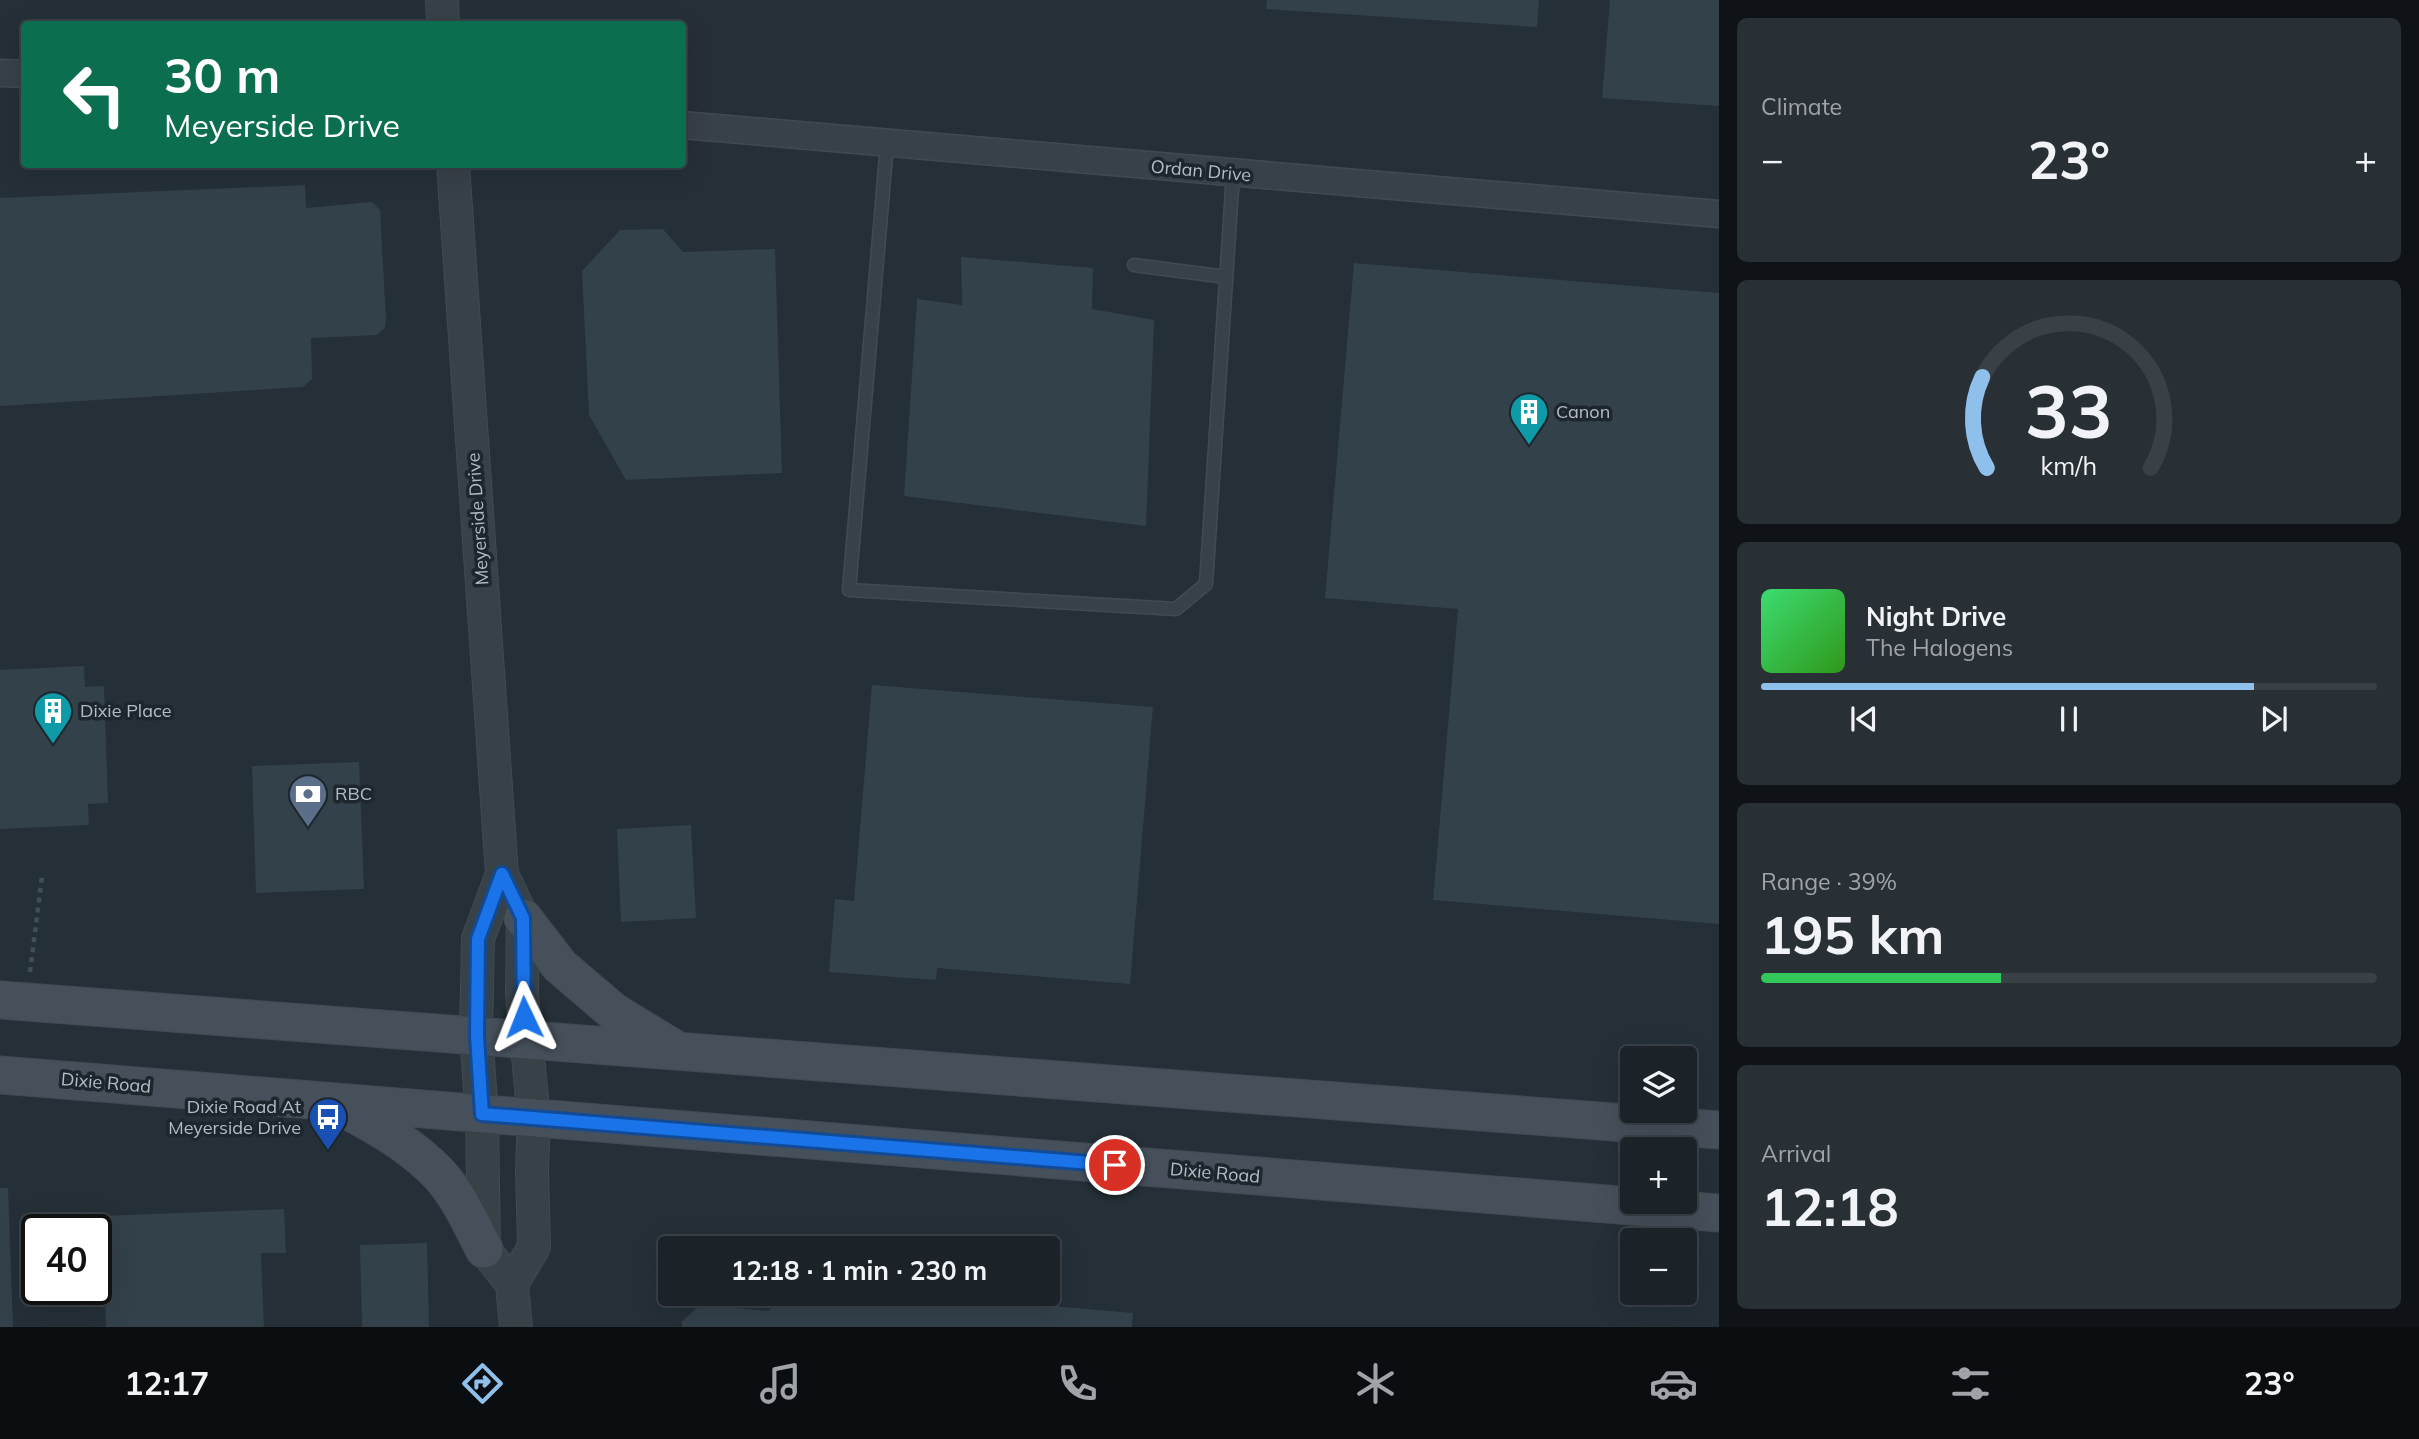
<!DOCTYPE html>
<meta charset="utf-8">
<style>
:root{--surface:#1b2329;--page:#282f35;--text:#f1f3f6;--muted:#a0a4a8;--line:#394046;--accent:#8fc0ec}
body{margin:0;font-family:Mulish,sans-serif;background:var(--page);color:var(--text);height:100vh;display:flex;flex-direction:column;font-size:26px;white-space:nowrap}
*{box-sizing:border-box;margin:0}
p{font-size:23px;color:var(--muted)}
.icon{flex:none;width:38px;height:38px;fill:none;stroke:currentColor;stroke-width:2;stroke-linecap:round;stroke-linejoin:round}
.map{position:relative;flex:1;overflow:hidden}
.drawer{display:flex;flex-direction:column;gap:18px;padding:18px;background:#0f1317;width:700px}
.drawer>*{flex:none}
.banner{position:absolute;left:21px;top:21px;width:665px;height:147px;border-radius:7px;box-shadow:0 7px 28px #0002,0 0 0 2px var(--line);background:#0b6e4f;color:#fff;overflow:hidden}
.fabs{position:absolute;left:1620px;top:1046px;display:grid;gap:14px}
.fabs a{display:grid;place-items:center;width:77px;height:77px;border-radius:7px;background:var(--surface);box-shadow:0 7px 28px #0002,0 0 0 2px var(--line);font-size:35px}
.speed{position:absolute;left:21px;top:1214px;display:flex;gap:14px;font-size:35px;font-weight:700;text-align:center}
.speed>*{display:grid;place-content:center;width:91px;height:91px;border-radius:50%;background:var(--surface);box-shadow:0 7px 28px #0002,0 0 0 2px var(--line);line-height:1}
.speed .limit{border:4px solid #111;border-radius:10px;background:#fff;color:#111}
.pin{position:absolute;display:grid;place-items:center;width:60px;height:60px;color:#fff;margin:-30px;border:4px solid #fff;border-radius:50%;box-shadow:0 2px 7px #0007}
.me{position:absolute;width:77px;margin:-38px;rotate:358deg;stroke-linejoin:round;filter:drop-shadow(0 0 5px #0008)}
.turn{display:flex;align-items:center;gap:24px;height:147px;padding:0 28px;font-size:32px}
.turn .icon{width:91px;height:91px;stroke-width:2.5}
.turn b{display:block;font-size:49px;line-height:60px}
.big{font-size:52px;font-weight:700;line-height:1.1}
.drawer .card{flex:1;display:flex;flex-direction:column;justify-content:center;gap:10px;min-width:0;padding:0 24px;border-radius:10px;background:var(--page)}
.drawer .dial{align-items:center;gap:0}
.dial svg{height:182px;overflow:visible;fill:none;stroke:var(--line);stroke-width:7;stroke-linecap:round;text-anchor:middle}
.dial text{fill:var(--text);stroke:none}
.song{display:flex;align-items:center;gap:21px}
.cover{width:84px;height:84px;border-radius:10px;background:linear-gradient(135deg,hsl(140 70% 55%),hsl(110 70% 35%))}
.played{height:7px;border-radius:4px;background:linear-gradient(90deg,var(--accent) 80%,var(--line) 80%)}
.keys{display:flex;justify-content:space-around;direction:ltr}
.heat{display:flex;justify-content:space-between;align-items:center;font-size:38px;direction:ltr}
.charge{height:10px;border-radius:5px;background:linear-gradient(90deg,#34c759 39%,var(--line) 0)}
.trip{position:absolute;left:658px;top:1236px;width:402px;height:70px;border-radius:7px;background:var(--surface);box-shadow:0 7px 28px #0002,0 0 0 2px var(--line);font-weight:700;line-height:70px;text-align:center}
.dock{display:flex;height:112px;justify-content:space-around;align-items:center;background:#0b0e10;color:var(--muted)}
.dock .icon{width:49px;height:49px}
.dock .selected{color:var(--accent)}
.dock b{font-size:32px;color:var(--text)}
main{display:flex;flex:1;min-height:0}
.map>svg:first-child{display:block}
.building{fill:#33414b}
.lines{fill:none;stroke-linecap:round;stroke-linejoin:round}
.service-casing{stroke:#414a51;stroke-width:15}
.minor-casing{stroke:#414a51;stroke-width:29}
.tertiary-casing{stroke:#414a51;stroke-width:34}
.secondary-casing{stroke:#414a51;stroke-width:39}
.path{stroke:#3e5150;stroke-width:4.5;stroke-dasharray:5 5;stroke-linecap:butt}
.service{stroke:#374148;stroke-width:12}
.minor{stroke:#374148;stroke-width:26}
.tertiary{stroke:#374148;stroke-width:32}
.secondary{stroke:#46505b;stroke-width:37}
.route-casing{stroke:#114b97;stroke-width:18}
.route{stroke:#1a73e8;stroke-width:12}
.labels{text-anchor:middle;stroke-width:7;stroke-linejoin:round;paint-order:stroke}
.street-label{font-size:18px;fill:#b2bcc4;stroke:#1d262d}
.poi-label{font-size:18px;fill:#b2bcc4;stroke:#1d262d;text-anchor:start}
</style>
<main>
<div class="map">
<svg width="1719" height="1327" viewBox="0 0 1719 1327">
<rect width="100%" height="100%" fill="#242f37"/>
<!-- building -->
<path class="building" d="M1267,0H1539L1537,27L1266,9Z
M1610,0H1719V106L1602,98Z
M305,185L306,208L372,202L380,210L386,319L385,328L377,335L311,338L312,379L303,387L0,406V198Z
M663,229L683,252L775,249L782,473L626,480L589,415L582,271L620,230Z
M961,257L1093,268L1092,309L1154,320L1146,526L904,496L917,299L962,305Z
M1354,263L1719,293V924L1433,900L1458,609L1325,598Z
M84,666L85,687L104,686L108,803L88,804L89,825L0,829V670Z
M872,685L1153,707L1130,984L937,968L936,980L829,972L835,899L854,901Z
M359,762L364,889L256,893L252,766Z
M691,825L696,918L621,922L617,829Z
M0,1188H8L13,1327H0Z
M284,1209L286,1253H261L264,1327H106L102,1216Z
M427,1243L429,1327H362L360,1245Z
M772,1293H898L1133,1313L1132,1327H682V1321L701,1305L770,1311Z"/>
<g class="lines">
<!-- service casing -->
<g class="service-casing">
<path id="service" d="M887,144L849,590L1176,609L1206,584L1233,174
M1134,265L1226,277"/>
</g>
<!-- minor casing -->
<g class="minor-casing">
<path id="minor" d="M0,73L24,74
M682,125L1719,214"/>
</g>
<!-- tertiary casing -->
<g class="tertiary-casing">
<path id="tertiary" d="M442,0L443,24
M453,164L502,874L523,918L522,994L534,1119L532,1169L534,1247L512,1284
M502,874L478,939L476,1036L482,1114L484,1249L512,1284L516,1327"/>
</g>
<!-- secondary casing -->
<g class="secondary-casing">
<path id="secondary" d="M523,918L560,966L614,1012L673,1048
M0,1000L1719,1130
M0,1075L1719,1213
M345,1109C379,1127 412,1146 439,1174C458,1195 471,1223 484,1249"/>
</g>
<!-- path -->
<path class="path" d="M30,972L42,876"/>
<!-- service -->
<use href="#service" class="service"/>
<!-- minor -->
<use href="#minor" class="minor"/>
<!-- tertiary -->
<use href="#tertiary" class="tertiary"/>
<!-- secondary -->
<use href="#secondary" class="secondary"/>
</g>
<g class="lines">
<!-- route casing -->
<g class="route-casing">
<path id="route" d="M524,1017L523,918L502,874L478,939L477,1036L482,1114L1115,1165"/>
</g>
<!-- route -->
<use href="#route" class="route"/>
</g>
<!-- icons -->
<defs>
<g id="building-pin" transform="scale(2.0125)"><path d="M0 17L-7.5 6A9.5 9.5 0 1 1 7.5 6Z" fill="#0f9aa8" stroke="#1d262d"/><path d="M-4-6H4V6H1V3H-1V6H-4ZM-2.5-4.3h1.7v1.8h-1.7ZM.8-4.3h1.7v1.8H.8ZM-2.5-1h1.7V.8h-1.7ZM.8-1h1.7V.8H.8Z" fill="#fff"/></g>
<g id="bank-pin" transform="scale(2.0125)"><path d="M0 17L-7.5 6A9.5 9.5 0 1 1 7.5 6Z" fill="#5c6f8a" stroke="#1d262d"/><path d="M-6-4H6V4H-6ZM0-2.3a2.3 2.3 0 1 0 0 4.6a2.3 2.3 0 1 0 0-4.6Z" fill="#fff"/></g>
<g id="bus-pin" transform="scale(2.0125)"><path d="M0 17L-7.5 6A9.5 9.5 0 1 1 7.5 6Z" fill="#1a4fb4" stroke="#1d262d"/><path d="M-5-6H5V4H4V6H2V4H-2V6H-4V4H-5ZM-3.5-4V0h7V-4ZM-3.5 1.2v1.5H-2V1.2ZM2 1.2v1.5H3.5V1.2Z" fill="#fff"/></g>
</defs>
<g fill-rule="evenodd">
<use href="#building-pin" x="1529" y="412"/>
<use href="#building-pin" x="53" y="711"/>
<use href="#bank-pin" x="308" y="794"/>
<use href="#bus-pin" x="328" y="1117"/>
</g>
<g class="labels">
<!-- street labels -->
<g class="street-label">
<text transform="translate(1201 171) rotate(5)" y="6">Ordan Drive</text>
<text transform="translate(478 519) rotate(-94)" y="6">Meyerside Drive</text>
<text transform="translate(106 1083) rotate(5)" y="6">Dixie Road</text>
<text transform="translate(1215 1173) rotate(5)" y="6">Dixie Road</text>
</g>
<!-- poi labels -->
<g class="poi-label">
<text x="1556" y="418">Canon</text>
<text x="80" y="717">Dixie Place</text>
<text x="335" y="800">RBC</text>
<text x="301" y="1113" text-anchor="end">Dixie Road At<tspan x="301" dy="21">Meyerside Drive</tspan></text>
</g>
</g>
</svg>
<div class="fabs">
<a><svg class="icon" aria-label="layers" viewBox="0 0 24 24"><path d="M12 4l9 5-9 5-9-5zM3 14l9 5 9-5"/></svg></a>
<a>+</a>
<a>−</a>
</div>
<div class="speed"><div class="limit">40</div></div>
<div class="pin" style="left:1115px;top:1165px;background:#d93025"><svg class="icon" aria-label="arrive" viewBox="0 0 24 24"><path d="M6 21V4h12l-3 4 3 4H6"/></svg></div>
<svg class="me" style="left:524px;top:1017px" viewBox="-20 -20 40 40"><path d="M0-17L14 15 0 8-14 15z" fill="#1a73e8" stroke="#fff" stroke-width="4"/></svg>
<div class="trip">12:18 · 1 min · 230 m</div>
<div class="banner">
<div class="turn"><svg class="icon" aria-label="left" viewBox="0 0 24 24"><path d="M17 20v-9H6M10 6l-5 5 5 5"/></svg><div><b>30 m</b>Meyerside Drive</div></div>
</div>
</div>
<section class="drawer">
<div class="card"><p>Climate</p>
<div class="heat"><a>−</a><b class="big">23°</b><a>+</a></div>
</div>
<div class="card dial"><svg viewBox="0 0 100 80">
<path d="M14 69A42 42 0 1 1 86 69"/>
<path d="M14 69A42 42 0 0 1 12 29" stroke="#8fc0ec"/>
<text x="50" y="56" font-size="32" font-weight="700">33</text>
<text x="50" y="72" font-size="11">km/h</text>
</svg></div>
<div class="card">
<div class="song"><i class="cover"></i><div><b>Night Drive</b><p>The Halogens</p></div></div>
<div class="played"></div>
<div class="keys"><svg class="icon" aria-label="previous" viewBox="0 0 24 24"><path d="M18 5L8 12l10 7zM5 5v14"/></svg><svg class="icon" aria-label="pause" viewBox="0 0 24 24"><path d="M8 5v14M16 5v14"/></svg><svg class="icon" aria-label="next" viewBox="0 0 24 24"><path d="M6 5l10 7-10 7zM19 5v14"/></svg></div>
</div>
<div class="card"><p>Range · 39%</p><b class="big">195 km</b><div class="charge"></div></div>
<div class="card"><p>Arrival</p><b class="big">12:18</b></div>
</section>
</main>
<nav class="dock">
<b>12:17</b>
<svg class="icon selected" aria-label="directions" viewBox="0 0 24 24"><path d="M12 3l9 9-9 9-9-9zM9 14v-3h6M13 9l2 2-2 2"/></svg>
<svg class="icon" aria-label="music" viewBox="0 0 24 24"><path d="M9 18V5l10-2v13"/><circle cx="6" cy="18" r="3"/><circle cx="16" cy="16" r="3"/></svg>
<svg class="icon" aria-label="phone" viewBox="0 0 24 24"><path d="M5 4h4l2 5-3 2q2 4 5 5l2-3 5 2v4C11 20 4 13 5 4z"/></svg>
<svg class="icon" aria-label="climate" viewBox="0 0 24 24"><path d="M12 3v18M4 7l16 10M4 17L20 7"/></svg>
<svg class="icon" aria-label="car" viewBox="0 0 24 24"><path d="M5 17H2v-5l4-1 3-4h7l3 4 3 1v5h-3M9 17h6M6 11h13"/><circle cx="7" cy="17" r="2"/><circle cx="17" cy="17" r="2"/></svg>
<svg class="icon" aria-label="filters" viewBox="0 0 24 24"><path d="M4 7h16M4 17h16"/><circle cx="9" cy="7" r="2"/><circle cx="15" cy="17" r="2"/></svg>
<b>23°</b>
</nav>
